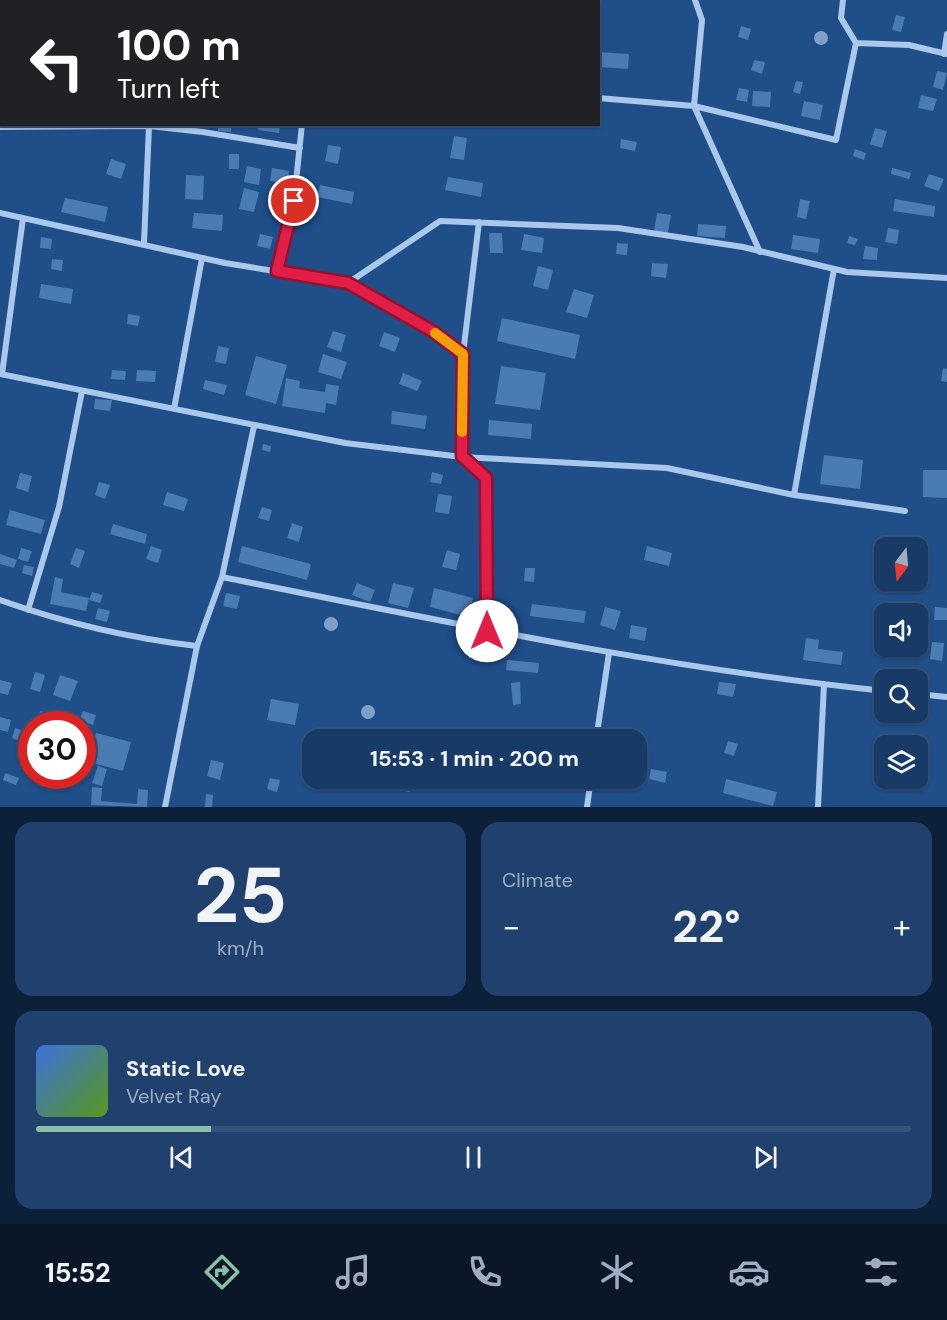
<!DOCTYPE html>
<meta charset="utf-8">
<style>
:root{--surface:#173a67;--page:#20416d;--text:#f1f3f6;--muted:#9eadc0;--line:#36547b;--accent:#8abfa5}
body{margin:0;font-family:"DM Sans",sans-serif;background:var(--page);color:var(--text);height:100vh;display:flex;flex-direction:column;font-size:22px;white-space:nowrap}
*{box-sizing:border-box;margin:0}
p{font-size:20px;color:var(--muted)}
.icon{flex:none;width:33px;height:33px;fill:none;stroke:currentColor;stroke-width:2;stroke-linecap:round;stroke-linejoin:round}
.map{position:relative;height:807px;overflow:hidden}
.details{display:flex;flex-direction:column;gap:15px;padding:15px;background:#0d2039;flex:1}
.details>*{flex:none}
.guide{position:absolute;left:0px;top:0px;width:600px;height:126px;box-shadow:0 2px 4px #0004,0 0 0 2px var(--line);background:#202124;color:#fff;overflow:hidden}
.needle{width:39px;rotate:196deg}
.buttons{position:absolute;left:874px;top:537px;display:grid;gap:12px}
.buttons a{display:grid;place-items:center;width:54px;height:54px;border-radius:12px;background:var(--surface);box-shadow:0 2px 4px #0004,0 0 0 2px var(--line);font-size:30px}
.speed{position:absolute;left:18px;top:711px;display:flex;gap:12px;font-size:30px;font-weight:700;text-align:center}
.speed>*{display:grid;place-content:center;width:78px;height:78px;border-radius:50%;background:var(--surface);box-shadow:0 2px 4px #0004,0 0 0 2px var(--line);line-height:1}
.speed .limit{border:9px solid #d22;background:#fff;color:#111}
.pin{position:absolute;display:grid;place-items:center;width:51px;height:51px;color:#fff;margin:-26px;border:3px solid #fff;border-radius:50%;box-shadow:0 2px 6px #0007}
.me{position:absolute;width:66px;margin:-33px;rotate:0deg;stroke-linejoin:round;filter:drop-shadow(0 0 4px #0008)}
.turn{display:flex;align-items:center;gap:21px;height:126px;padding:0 18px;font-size:27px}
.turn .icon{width:78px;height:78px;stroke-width:2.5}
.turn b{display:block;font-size:42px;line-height:51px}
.big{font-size:45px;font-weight:700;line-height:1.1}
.details .card{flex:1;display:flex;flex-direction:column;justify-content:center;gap:9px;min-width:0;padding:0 21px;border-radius:18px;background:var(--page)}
.details .dial{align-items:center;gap:0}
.dial b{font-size:78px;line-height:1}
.song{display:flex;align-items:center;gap:18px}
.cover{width:72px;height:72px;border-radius:9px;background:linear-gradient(135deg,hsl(220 70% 55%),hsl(90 70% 35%))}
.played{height:6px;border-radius:3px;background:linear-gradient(90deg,var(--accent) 20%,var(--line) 20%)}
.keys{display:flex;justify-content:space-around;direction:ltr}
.heat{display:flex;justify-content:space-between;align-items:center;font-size:33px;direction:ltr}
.details .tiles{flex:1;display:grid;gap:15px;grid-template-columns:1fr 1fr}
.card:last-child{grid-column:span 2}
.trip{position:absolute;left:302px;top:729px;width:345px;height:60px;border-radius:18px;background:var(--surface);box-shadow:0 2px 4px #0004,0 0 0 2px var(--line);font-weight:700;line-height:60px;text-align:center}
.tab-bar{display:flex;height:96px;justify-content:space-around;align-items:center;background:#091729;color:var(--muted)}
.tab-bar .icon{width:42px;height:42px}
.tab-bar .active{color:var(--accent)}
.tab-bar b{font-size:27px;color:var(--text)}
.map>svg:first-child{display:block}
.building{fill:#4b7bb3}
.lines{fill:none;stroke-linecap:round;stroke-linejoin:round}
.street{stroke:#a9c8eb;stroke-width:6}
.tree{fill:#7f9fc6}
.route-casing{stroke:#92132f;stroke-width:15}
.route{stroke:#e11d48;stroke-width:10}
.slow{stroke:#f59e0b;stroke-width:10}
</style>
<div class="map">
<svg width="947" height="807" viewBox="0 0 947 807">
<rect width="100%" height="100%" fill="#1f4e89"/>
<!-- building -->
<path class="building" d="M896,15L905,17L901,32L892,30Z
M741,26L751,29L748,40L738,37Z
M598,52L629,54L628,69L598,67Z
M754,60L765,62L762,74L751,70Z
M937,71L947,73L943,90L933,87Z
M796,81L803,82L800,94L793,92Z
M739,88L749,90L747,102L736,100Z
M753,91L771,92L770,107L752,106Z
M921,95L937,99L933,111L918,108Z
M804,101L823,105L820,120L801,116Z
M218,124H231V132L218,131Z
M259,124H280L279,133L258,130Z
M875,128L887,131L882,148L870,144Z
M454,136L467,138L464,160L450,158Z
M621,139L637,142L635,151L620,148Z
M328,145L341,147L338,164L325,161Z
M855,149L866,153L864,160L853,156Z
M229,154H239V169H229Z
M111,159L126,164L121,179L106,174Z
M247,166L261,169L259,185L244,182Z
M272,168L289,171L288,183L270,181Z
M892,168L911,173L909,179L891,174Z
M929,174L944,179L939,191L924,186Z
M186,175L204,176L203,200L185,199Z
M448,177L483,183L481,197L445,190Z
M320,185L354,192L352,204L317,197Z
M244,188L259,192L254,212L239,209Z
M65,198L108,207L105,222L61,212Z
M800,199L810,201L806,219L797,217Z
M895,199L935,206L934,217L893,211Z
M194,213L223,215L222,231L192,228Z
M657,213L671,215L668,233L654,231Z
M698,224L726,226L725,238L697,236Z
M888,228L899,230L897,244L885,242Z
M489,233H502L503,253H490Z
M260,234L273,237L270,249L257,246Z
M524,234L544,238L542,253L521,250Z
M793,235L820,239L818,253L791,249Z
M849,236L858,239L855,245L847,243Z
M41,237L52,239L51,249L40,248Z
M617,243L628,244L627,255L616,254Z
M865,246L878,248L877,260L863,259Z
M52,259L63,260L62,271L51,269Z
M652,263L668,264L666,278L651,276Z
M538,266L553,270L548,290L533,286Z
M41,284L73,289L71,304L39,298Z
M574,289L594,295L587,318L566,312Z
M128,314L140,316L138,326L127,324Z
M502,318L580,335L575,359L497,341Z
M333,331L346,335L341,352L327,347Z
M384,332L400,338L395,352L379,346Z
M218,346L229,348L226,364L215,362Z
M323,354L347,362L341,379L318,372Z
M256,356L287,365L276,404L245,395Z
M501,366L546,373L540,410L495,404Z
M943,368L947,369V382L941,381Z
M112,370L126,371L125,380L111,379Z
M137,370L156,371L155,382L136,381Z
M403,373L422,381L417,391L399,384Z
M286,378L300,381L299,388L325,392L326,384L339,386L336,405L326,403L325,413L282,406Z
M205,380L227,385L224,395L203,389Z
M95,399L112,400L110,411L94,409Z
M392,411L427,416L425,429L391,424Z
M489,420L532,424L531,439L488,435Z
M263,444L271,446L270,452L262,450Z
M824,455L863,460L860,489L820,484Z
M923,470H947V498L923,497Z
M432,472L443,475L441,484L430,482Z
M20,473L32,476L28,492L16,488Z
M99,482L110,485L105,499L95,495Z
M167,492L188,499L184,511L163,505Z
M438,494L452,496L449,514L435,512Z
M262,507L272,510L269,521L258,518Z
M10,510L45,520L41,534L6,525Z
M292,523L303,527L299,542L287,538Z
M113,524L147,534L145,544L110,534Z
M151,546L162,550L158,563L146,559Z
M242,546L311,564L307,580L238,562Z
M647,546L672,553L669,566L644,560Z
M21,548L32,551L28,562L18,559Z
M76,548L85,551L79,568L70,564Z
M447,550L460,554L456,570L442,567Z
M0,554L17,560L14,568L0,564Z
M24,565L34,567L32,576L22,573Z
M525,568H535L534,582L524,581Z
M55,577L63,579L61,592L89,598L86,611L50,604Z
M357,583L375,590L370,602L352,595Z
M393,583L414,588L408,608L388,603Z
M434,588L473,598L468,617L430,607Z
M92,592L103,595L100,603L89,600Z
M226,593L240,596L237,609L223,606Z
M532,604L586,611L584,623L530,616Z
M605,607L621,611L615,630L600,625Z
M935,607L947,608V620H934Z
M98,608L110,611L107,622L95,619Z
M631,625L647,628L645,641L629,638Z
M806,638L819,640L818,649L843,652L841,665L803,660Z
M932,642L944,643L942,661L930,659Z
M507,660L539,663L538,673L506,670Z
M35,672L45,675L40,692L30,689Z
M60,675L78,681L70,701L53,695Z
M0,680L12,683L8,695L0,693Z
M520,682L521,704L513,705L511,683Z
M719,682L736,684L733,697L717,694Z
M271,699L299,704L295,725L267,720Z
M40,711L59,714L58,724L38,721Z
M83,711L96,715L93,725L79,721Z
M0,717L11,720L8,732L0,730Z
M15,728L32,734L30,745L12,738Z
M96,733L131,742L123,771L88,762Z
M501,733H511V740H501Z
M728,741L738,744L734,756L724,753Z
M211,760L224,763L220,780L207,776Z
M98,766L107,769L102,786L92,783Z
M651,769L667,772L665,783L649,779Z
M5,773L19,778L16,785L3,780Z
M270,778L280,780L277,792L267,789Z
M381,778H412L410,792L380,787Z
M726,779L777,792L773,806L723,793Z
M92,787L102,788L101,801L137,804L138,789L148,790L147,807L91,805Z
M206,794L213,795L212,807H205Z"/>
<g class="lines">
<!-- street -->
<path class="street" d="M695,0L702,20L694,106L760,252
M322,2V0
M856,43L909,45L947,54
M944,54L947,34
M598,98L694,106L836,140L856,43L841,18L843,0
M0,127L149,126L203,132L300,148
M0,213L225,263L348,283L434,332L463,354
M479,222L463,354L462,457L486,478L487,631
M144,243L149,126
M277,271L294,201L302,124
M348,283L440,221L618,228L743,247L847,272L947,278
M0,374L345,443L462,457L667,468L794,495L905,511
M2,374L23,218
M174,409L202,258
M794,495L834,269
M222,577C442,621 661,668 885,691
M0,600C65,623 129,638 197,646
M28,610L59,507L82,391
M918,694L947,697
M596,740L609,653
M165,807L197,646L222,577L254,426
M587,807L591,778
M818,807L824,684"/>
</g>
<!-- trees -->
<g class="tree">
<circle cx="821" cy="38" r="7"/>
<circle cx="331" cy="624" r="7"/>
<circle cx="368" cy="712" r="7"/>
</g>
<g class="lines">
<!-- route casing -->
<g class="route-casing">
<path id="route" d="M294,201L277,271L348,283L434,332L463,354L462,456L486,478L487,631"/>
</g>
<!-- route -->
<use href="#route" class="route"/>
<!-- slow -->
<path class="slow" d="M435,333L463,354L462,432"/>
</g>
</svg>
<div class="buttons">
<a><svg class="needle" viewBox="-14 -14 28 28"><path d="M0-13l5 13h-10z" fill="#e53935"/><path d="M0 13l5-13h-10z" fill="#9eadc0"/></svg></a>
<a><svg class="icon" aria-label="sound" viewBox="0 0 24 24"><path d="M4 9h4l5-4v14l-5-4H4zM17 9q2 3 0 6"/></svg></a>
<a><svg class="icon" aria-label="search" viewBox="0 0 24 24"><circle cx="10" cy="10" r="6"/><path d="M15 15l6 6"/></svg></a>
<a><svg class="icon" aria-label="layers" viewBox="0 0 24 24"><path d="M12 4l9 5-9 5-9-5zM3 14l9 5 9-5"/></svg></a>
</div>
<div class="speed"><div class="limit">30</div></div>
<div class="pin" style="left:294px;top:201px;background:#d93025"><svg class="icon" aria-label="arrive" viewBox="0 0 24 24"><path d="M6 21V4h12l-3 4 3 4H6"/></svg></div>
<svg class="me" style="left:487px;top:631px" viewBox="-20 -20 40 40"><circle r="19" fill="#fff"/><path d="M0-13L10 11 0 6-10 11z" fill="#e11d48"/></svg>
<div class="trip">15:53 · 1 min · 200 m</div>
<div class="guide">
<div class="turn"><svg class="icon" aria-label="left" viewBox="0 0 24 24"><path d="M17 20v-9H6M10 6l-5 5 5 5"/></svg><div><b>100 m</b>Turn left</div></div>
</div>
</div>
<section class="details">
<div class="tiles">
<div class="card dial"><b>25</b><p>km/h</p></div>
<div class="card"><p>Climate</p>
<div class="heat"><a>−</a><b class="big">22°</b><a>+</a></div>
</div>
<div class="card">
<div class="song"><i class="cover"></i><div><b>Static Love</b><p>Velvet Ray</p></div></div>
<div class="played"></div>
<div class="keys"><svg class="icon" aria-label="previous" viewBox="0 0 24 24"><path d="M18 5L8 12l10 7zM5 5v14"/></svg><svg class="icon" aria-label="pause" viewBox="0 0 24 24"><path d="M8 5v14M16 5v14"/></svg><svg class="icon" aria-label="next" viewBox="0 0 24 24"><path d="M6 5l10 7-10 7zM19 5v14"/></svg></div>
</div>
</div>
</section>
<nav class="tab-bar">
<b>15:52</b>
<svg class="icon active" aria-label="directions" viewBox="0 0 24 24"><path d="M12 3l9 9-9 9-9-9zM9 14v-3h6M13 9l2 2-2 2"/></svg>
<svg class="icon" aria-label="music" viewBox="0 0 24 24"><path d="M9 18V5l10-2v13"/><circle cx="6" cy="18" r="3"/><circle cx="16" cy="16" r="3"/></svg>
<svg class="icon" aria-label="phone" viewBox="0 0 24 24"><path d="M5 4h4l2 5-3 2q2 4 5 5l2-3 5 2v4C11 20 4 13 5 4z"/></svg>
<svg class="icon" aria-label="climate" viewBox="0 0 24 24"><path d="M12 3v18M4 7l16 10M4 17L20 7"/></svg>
<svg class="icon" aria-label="car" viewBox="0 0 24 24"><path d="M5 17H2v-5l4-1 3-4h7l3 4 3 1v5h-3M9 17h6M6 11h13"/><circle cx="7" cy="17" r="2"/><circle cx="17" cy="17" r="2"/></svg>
<svg class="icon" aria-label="filters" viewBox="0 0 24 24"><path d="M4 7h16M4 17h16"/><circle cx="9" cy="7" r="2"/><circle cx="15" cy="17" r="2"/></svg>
</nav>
